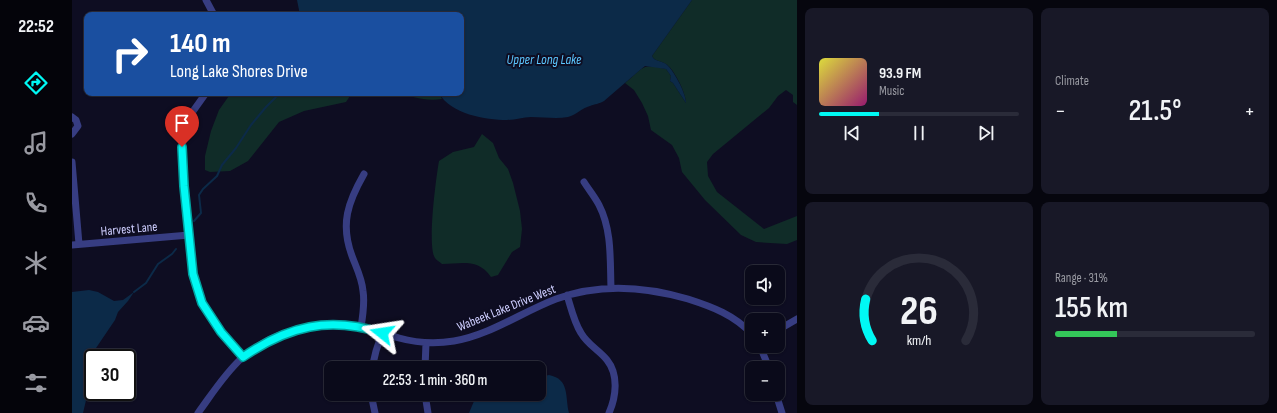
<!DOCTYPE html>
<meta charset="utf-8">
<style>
:root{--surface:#0a0a1a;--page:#181827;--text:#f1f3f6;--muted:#999aa2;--line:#2a2b39;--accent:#00f9f4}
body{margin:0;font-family:"Sofia Sans Condensed",sans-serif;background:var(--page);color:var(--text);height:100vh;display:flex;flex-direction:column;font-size:15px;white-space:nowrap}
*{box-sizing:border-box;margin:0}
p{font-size:13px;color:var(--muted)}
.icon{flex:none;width:22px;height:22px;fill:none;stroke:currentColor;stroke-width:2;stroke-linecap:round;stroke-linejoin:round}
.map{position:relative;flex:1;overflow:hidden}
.panel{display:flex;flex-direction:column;gap:8px;padding:8px;background:#06060e;width:480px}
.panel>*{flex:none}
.top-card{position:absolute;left:12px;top:12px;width:380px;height:84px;border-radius:8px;box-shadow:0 1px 3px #0004,0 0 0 1px var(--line);background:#1a4fa0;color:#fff;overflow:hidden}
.tools{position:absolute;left:673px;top:265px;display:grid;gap:8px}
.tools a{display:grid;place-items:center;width:40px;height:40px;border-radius:8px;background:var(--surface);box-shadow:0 1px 3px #0004,0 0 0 1px var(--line);font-size:20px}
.speed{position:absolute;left:12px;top:349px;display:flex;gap:8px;font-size:20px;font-weight:700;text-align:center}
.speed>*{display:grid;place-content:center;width:52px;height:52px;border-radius:50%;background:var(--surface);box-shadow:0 1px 3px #0004,0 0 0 1px var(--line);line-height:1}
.speed .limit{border:2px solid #111;border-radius:6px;background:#fff;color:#111}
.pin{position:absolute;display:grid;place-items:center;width:34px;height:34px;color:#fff;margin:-41px -17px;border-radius:50% 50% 50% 0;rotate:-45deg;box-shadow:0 0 4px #0007}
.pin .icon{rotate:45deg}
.me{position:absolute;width:44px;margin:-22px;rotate:285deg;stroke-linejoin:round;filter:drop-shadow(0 0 3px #0008)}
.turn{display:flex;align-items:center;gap:14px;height:84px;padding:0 20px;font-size:18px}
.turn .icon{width:52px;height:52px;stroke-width:2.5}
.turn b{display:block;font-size:28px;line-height:34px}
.big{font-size:30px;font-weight:600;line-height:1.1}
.panel .widget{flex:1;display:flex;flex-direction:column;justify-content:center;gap:6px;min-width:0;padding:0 14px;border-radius:8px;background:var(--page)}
.panel .dial{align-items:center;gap:0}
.dial svg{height:104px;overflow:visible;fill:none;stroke:var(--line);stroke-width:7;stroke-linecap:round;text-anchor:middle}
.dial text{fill:var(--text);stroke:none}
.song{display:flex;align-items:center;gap:12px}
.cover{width:48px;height:48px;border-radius:6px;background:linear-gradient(135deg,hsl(60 70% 55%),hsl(320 70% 35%))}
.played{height:4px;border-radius:2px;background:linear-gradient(90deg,var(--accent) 30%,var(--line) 30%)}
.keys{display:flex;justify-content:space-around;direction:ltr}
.heat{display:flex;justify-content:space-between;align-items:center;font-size:22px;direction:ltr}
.charge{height:6px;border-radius:3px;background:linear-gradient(90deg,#34c759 31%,var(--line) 0)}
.panel .tiles{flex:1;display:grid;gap:8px;grid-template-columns:repeat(2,1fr)}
.trip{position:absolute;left:252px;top:361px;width:222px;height:40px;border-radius:8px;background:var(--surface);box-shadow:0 1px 3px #0004,0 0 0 1px var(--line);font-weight:600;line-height:40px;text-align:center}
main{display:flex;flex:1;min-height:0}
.tab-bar{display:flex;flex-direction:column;width:72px;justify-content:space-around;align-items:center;background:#04040a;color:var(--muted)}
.tab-bar .icon{width:28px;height:28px}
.tab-bar .on{color:var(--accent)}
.tab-bar b{font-size:18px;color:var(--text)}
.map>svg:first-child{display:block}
.green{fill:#102c28}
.water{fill:#0c2a48}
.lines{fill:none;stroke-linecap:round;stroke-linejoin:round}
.stream{stroke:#0c2a48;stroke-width:2}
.street{stroke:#373d82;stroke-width:7}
.route-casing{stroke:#00a29f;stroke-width:10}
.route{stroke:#00f9f4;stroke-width:7}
.labels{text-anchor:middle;stroke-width:4;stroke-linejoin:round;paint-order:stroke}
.street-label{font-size:13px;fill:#ceceff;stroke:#0e0d22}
.water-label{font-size:14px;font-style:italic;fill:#5cc7ff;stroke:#0e0d22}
</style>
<main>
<nav class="tab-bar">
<b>22:52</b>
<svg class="icon on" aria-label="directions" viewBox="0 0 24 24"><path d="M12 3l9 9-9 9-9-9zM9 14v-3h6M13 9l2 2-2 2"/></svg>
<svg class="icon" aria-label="music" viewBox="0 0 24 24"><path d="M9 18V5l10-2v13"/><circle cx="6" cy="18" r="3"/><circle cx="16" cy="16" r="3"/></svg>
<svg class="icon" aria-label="phone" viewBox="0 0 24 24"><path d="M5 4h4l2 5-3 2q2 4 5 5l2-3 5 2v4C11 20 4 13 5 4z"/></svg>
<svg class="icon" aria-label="climate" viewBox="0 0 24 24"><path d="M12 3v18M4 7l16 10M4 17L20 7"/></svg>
<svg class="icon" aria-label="car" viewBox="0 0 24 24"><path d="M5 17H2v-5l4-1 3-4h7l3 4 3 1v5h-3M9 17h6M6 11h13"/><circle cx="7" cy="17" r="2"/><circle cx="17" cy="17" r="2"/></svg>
<svg class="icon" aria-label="filters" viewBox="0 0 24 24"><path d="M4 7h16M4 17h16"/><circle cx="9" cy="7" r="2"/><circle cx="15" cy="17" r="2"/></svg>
</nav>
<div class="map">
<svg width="725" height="413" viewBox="0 0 725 413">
<rect width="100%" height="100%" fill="#0e0d22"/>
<!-- green -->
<path class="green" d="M620,0H725V105L721,102V95L714,90L706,96L697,108L641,154L635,162L636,176L645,192L692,229L725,216V240L715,244L684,242L669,235L633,200L610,172L607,158L600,145L579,130L576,116L570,103L562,90L553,83C572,68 568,63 594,69L599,76L598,81L601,83L614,103C614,93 602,69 594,64C588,60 583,62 580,56Z
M159,93H280L274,102L232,111L207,122L176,161L158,171L138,172L133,170V156L139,131L147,110Z
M324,93H367L370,99C353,102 340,96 324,93Z
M410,134L421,143L427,158L436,169L441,183L448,211L450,229L448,247L440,252L426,275L419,277C406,258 389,264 370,264C368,262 364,260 363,258C355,246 364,178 367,161L381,152L402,147Z"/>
<!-- water -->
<path class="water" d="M225,0H620L580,56C583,62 588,60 594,64C601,69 614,93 614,103L601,83L598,81L599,76L594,69L573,66L568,70L532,101C527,104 523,104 518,106C510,108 504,115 496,117C484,119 472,117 459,117C451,117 443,120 435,120C414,120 378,114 367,93H389V15H258L253,11L250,12L248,15H228Z
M17,290L26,292L42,301L51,300L62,292L56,301L46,312L43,320L22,351L19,360L16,392L11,413H0V292Z
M477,375C498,379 493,397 497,413H397L405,394H467V377Z"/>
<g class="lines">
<!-- stream -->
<path class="stream" d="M122,221L129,213L127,195L131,189L145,176L150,165L164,148L179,125L194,107L204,97L211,93
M62,292L74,283L86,264L100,254L104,249"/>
<!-- street -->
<path class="street" d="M134,0L142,15
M134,93L119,114L114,125L110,147L112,186L121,274L130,303L149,332L171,357
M0,117L4,120L6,126L0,134
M0,162L7,244
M512,182C517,190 523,197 527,205C540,230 538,260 539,288
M0,245L117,235
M495,295C499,308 502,322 509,333C516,345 527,350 535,360C547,375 544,397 537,413
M289,327C291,315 293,303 291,291C290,278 284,267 280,256C268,224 276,202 292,174
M706,330L725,319
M688,346L697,368
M300,368L304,351L310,333
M353,368L354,343
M299,394L303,413
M353,394L356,413
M704,394L710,413
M126,413C140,394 153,373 170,358C204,328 255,318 298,329C308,331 317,335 327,338C345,343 363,344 382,341C418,335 450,312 484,299C527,283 572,286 616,299C641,307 662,315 680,334"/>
</g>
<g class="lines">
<!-- route casing -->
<g class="route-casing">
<path id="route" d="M110,147L112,186L121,274L130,303L149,332L171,357C216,326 257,316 310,333"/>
</g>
<!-- route -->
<use href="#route" class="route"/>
</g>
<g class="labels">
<!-- street labels -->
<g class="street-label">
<text transform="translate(57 228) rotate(-5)" y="5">Harvest Lane</text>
<text transform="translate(434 307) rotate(-22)" y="5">Wabeek Lake Drive West</text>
</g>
<!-- water labels -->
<g class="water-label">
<text x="472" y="64">Upper Long Lake</text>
</g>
</g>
</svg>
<div class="tools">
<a><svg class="icon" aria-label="sound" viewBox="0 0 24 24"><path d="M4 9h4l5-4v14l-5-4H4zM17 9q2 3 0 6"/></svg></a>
<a>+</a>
<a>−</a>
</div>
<div class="speed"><div class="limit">30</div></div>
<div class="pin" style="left:110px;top:147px;background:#d93025"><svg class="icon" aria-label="arrive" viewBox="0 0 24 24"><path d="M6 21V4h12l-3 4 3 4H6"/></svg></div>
<svg class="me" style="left:310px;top:333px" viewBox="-20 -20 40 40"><path d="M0-17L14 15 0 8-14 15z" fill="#00f9f4" stroke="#fff" stroke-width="4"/></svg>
<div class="trip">22:53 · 1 min · 360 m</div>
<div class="top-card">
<div class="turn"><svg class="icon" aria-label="right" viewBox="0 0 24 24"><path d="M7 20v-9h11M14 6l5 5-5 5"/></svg><div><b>140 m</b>Long Lake Shores Drive</div></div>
</div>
</div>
<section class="panel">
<div class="tiles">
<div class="widget">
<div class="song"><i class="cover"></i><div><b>93.9 FM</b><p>Music</p></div></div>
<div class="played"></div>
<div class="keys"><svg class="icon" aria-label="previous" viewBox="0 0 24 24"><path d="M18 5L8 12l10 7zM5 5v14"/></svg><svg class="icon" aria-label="pause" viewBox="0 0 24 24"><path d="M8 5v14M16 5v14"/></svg><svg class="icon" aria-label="next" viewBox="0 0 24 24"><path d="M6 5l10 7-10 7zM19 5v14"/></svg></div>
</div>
<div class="widget"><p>Climate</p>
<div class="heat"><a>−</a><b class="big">21.5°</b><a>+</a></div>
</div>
<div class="widget dial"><svg viewBox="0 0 100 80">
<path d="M14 69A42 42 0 1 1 86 69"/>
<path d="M14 69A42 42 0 0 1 9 37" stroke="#00f9f4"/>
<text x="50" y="56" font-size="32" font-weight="700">26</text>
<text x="50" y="72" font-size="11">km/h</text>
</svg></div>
<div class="widget"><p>Range · 31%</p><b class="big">155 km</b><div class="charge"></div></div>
</div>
</section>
</main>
